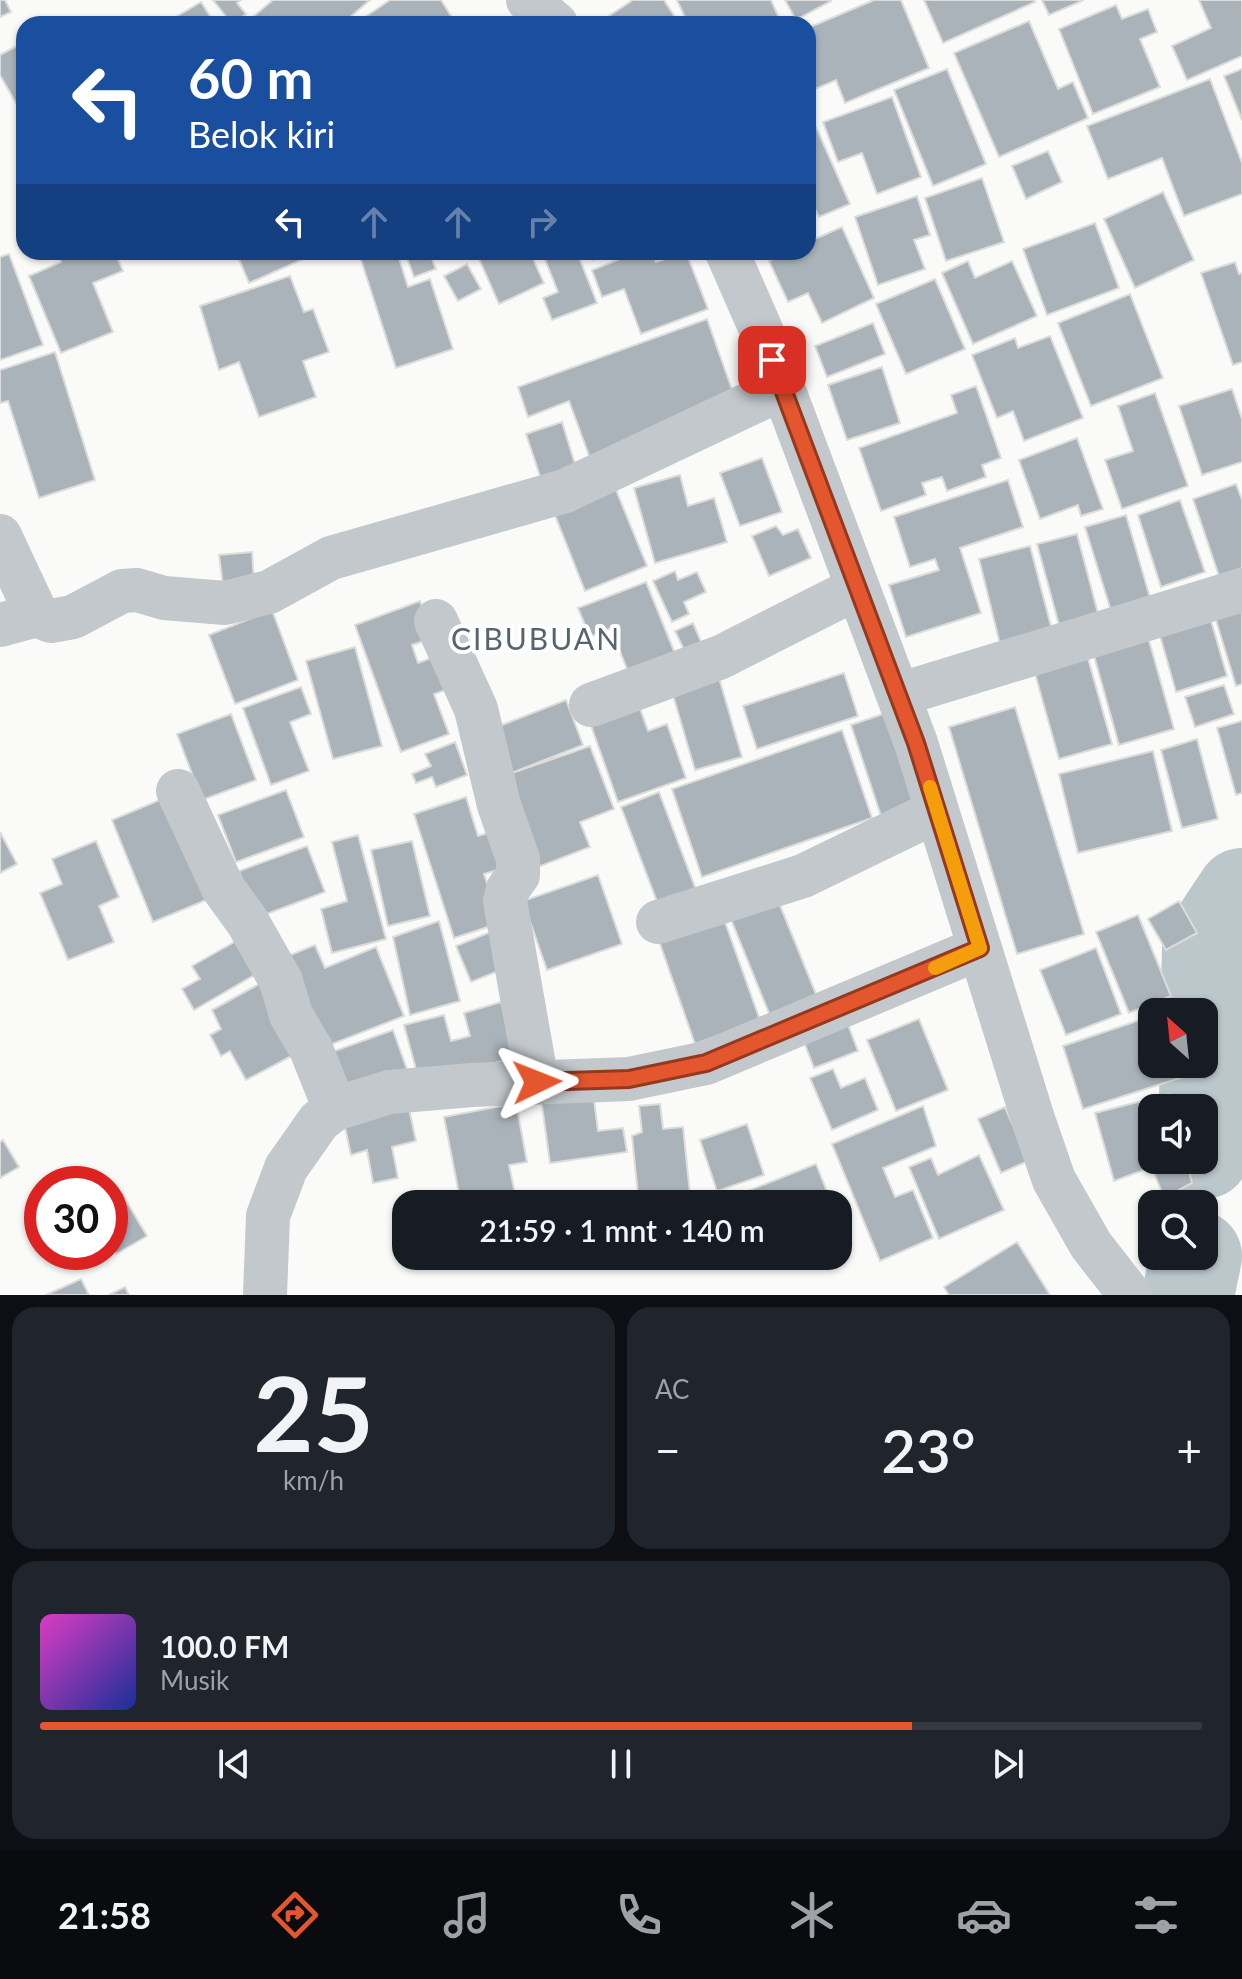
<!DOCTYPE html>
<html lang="id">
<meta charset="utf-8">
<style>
:root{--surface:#171b24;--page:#20242c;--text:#f1f3f6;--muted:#9ea1a6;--line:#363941;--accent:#e4572e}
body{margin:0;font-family:Lato,sans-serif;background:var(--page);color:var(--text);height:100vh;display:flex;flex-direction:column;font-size:30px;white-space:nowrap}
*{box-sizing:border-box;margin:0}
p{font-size:26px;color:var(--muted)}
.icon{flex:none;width:44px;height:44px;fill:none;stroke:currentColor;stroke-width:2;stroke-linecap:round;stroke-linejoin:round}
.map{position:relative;height:1295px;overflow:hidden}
.sheet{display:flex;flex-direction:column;gap:12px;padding:12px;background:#0d0f14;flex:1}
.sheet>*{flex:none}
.guide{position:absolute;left:16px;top:16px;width:800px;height:244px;border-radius:24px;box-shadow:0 2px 6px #0004;background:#1a4fa0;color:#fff;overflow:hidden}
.needle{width:52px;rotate:333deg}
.fabs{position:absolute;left:1138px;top:998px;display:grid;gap:16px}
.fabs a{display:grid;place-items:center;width:80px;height:80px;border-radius:16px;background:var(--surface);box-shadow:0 2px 6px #0004;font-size:40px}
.speed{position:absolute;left:24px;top:1166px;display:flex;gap:16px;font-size:40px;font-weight:700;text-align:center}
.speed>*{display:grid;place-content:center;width:104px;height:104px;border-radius:50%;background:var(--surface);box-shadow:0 2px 6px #0004;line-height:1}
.speed .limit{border:12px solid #d22;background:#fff;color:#111}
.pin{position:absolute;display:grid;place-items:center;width:68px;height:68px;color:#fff;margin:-34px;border-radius:16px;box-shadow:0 4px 12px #0006}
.me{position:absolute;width:88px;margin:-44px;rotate:88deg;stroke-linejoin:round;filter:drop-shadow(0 0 6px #0008)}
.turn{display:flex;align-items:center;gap:28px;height:168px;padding:0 40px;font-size:36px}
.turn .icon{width:104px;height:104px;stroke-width:2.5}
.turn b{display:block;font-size:56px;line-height:68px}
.lanes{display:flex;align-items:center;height:76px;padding:0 40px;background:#0003;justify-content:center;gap:40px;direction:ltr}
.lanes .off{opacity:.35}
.big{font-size:60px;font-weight:600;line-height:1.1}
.sheet .card{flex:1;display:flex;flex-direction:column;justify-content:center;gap:12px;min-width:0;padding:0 28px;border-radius:24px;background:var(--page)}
.sheet .dial{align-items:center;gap:0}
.dial b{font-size:104px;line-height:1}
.song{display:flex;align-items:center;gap:24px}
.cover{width:96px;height:96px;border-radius:12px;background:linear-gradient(135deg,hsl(310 70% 55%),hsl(230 70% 35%))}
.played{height:8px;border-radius:4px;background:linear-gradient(90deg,var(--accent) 75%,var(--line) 75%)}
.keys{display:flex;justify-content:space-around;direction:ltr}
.heat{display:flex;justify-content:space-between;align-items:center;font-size:44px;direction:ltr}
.sheet .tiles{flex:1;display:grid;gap:12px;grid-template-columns:1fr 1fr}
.card:last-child{grid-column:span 2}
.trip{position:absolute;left:392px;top:1190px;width:460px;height:80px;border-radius:24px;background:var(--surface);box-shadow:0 2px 6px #0004;font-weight:600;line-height:80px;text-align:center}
.tabs{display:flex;height:128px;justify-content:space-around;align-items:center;background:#090b0e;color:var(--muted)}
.tabs .icon{width:56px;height:56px}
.tabs .active{color:var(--accent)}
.tabs b{font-size:36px;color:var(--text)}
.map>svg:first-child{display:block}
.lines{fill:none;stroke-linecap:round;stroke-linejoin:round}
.river{stroke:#bbc7cb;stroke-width:92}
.building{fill:#aab3b9;stroke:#dcdcda;stroke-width:2}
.minor{stroke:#c3c8cc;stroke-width:44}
.route-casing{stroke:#94391e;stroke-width:20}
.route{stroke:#e4572e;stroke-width:14}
.slow{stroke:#f59e0b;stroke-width:14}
.labels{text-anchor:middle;stroke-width:8;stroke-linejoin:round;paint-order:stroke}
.quarter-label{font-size:30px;letter-spacing:2px;fill:#57646e;stroke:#fff}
</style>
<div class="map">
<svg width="1242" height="1295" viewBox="0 0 1242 1295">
<rect width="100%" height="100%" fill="#fafaf8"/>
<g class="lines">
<!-- river -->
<path class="river" d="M1204,1153L1208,945L1242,894
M1188,1295L1196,1256"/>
</g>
<!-- building -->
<path class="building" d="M0,0H5L11,12L0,17Z
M213,0H241L237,3L246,14L232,24Z
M273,0H370L342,24H261L254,16Z
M390,0H441L456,24H355Z
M633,0H664L676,19L668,24H602L600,22Z
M677,0H771L779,18L766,24H688Z
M785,0H830L831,1L796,20Z
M874,0H901L929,68L845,103L836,80L808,92V28Z
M924,0H1034L1035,2L943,43Z
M1042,0H1084L1049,15Z
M1199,0H1242V56L1187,80L1172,46L1211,28Z
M201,2L215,24H171L169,21Z
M1116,5L1122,19L1148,9L1157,32L1140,39L1160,87L1093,114L1059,29Z
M1029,21L1058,89L1073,82L1088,118L999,157L954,53Z
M24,42V101L17,105L0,75V55Z
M947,69L986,164L933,186L894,90Z
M1242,69V120L1224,76Z
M1210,79L1242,163V194L1184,216L1162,158L1108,179L1087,126Z
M892,97L921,177L877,194L862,153L838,162L823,122Z
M816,127L850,204L819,217L808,194V131Z
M1048,151L1062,182L1026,199L1012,166Z
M982,178L1004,242L946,261L925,198Z
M1163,192L1194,260L1135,288L1104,219Z
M917,196L930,235L914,240L925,269L878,285L855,217Z
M1095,223L1119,288L1047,315L1023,249Z
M842,227L874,298L822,323L808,293L788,302L769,261L787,252H808V242Z
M57,252H115L123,271L93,283L113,332L61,353L29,276L61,262Z
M236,252H319L249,283Z
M376,252H397L408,287L430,279L453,349L396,368L360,257Z
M415,252H429L436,269L414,277L406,255Z
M476,252H530L544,283L499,304Z
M542,252H577L597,303L552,320L543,298L558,292Z
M589,252H608L593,260Z
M638,252H652L656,262L686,252L708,309L641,334L624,289L602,297L592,270Z
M9,254L43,345L0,360V257Z
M968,261L975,278L1012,261L1037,316L973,344L942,273Z
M1235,262L1239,274L1242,273V362L1233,365L1201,273Z
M467,264L481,289L458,301L444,276Z
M290,276L304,312L313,309L329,352L303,361L316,397L259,417L239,362L219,370L200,306Z
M935,279L965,349L906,374L876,304Z
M1130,294L1163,378L1091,406L1058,323Z
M707,319L737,404L590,458L569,401L528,417L518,387Z
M873,323L885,354L827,377L815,346Z
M1050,336L1083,418L1024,441L1013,411L997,418L972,355L1015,338L1018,348Z
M55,352L95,480L39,498L8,401L0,403V370Z
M882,367L900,423L847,440L828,385Z
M976,386L1001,458L982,465L986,477L947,491L942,477L922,483L926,495L881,511L859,448L957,413L951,395Z
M1232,389L1242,419V462L1202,475L1179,406Z
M1155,393L1188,486L1122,509L1105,460L1133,451L1118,406Z
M562,422L578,474L543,485L526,434Z
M1077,438L1103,509L1081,516L1078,505L1040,519L1019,460Z
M762,458L782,512L740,526L720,473Z
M680,475L688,506L714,498L727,542L655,563L634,488Z
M612,480L647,566L585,591L551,505Z
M1008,480L1023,527L960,548L981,613L906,637L889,585L939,570L935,559L910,567L894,517Z
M1236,484L1242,500V568L1219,576L1193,499Z
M1180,500L1205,572L1161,587L1138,515Z
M1126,515L1151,601L1112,614L1085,527Z
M776,526L783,535L798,529L811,558L769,576L752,536Z
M1077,534L1100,621L1061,632L1037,544Z
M1030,546L1053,634L1001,648L979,559Z
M252,552L254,583L223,585L219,555Z
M675,571L678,580L697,572L706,592L684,602L689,614L672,622L653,581Z
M646,582L676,656L629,674L611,628L590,637L578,608Z
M420,601L433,638L412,645L418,663L445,653L457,686L434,694L449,734L401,752L355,625Z
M1242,609V684L1236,686L1215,617Z
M272,610L298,680L235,704L209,635Z
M1210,617L1227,676L1176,692L1159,632Z
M693,623L705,651L688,658L675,631Z
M1146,630L1174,729L1119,745L1091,645Z
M355,647L382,746L333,759L306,661Z
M1085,648L1112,744L1059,759L1032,663Z
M717,671L742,757L695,770L670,685Z
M844,673L858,716L757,749L743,706Z
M1224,685L1234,714L1195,727L1185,697Z
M301,687L311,714L290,722L309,771L271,785L243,708Z
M566,700L583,745L501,777L484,732Z
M637,700L648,731L667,724L686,778L618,802L588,717Z
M1015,707L1084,934L1017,954L949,727Z
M889,712L921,806L882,819L851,725Z
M231,714L256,780L202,800L177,734Z
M1242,721V793L1236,795L1217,728Z
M842,730L872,818L702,877L672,789Z
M1197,739L1218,819L1182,828L1161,750Z
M455,742L467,775L436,787L432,777L416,783L412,774L431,766L425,754Z
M590,746L614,809L580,822L590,847L530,870L501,777Z
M1153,751L1172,831L1078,853L1059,774Z
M286,790L304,837L236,862L218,815Z
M659,792L696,890L658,904L621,807Z
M169,796L211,898L153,922L112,820Z
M466,797L478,836L501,829L513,865L484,874L500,923L454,938L414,814Z
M0,832L17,864L0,873Z
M358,835L386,939L332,953L321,909L347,901L332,842Z
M96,841L119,897L99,906L114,942L68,960L40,893L62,884L52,859Z
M412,841L430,916L388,926L371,850Z
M307,846L325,892L256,918L239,871Z
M598,875L622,944L547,970L523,901Z
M775,893L820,1004L773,1023L728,912Z
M1179,901L1197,933L1166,950L1148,919Z
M721,911L760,1020L695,1044L657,935Z
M1138,915L1171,996L1129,1013L1096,932Z
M439,921L460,1001L410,1015L393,937Z
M493,931L508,967L471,982L456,946Z
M238,940L258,973L194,1010L182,989L200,979L192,966Z
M315,945L325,968L376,947L404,1016L314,1051L278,960Z
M1096,948L1121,1014L1066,1035L1040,970Z
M261,983L299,1052L246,1080L230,1051L221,1056L210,1035L221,1029L212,1010Z
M501,1002L516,1057L420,1084L404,1025L444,1015L451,1041L470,1036L464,1013Z
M845,1017L858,1051L814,1068L801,1034Z
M919,1019L948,1090L896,1111L867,1040Z
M1143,1019L1152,1043V1064H1175L1180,1078L1083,1109L1063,1046Z
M393,1030L409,1075L342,1099L326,1054Z
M833,1069L841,1088L865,1078L878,1110L832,1130L810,1078Z
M593,1092L598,1131L623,1128L627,1152L550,1163L541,1099Z
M1169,1094L1173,1108H1152V1160H1186L1192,1183L1164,1198L1152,1167L1114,1181L1095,1113Z
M516,1103L527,1162L509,1165L516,1199L491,1204H461L444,1117Z
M408,1104L416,1141L392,1147L398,1178L373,1183L367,1150L351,1155L343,1118Z
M660,1104L663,1129L683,1127L691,1204H639L632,1136L642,1132L639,1106Z
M923,1106L936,1146L883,1168L895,1197L913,1190L933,1238L880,1261L832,1144Z
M1005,1107L1028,1161L1001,1173L978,1119Z
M747,1124L764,1175L717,1191L700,1140Z
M3,1140L19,1167L0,1178V1142Z
M979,1155L1004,1210L939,1239L909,1167L931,1158L938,1175Z
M816,1164L832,1204H744L740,1194Z
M122,1194L147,1236L116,1254L110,1244V1201Z
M1017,1242L1050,1295H949L944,1287Z
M81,1279L89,1295H46Z
M125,1287L129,1295H109Z"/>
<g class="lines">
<!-- minor -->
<path class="minor" d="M528,0L556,24
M727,252L762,332L916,743L1033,1119L1054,1180L1091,1245L1130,1295
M0,536L37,615L51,621L73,617L122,591L137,590L164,598L225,603L269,592L331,558L565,491L783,388
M436,621L476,709L499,805L518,859V875L508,889L505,901L537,1082
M0,625L37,615
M898,695L1242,590
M591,705L721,657L857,588
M178,791L223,888L247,921L281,981L291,1015L311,1049L335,1109
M658,922L803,876L937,811
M265,1295L268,1216L286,1168L319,1121L335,1109L389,1092L472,1085L629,1079L706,1063L980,948"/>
</g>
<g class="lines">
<!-- route casing -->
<g class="route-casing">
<path id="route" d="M537,1082L629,1079L706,1063L980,948L916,743L772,360"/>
</g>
<!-- route -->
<use href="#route" class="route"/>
<!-- slow -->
<path class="slow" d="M930,787L980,948L935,968"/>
</g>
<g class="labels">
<!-- quarter labels -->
<g class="quarter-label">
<text x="536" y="650">CIBUBUAN</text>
</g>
</g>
</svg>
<div class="fabs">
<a><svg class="needle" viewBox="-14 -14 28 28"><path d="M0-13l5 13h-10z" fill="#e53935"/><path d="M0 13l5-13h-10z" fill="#9ea1a6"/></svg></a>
<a><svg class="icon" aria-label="sound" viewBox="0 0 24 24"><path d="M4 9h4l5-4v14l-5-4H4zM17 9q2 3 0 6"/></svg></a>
<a><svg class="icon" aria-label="search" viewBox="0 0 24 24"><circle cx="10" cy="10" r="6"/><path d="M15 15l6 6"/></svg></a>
</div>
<div class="speed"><div class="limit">30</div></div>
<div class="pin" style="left:772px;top:360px;background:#d93025"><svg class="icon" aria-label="arrive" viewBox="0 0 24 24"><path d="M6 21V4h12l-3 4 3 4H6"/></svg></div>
<svg class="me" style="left:537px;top:1082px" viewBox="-20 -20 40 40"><path d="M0-17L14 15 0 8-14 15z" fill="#e4572e" stroke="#fff" stroke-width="4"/></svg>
<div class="trip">21:59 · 1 mnt · 140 m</div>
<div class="guide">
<div class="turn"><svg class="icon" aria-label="left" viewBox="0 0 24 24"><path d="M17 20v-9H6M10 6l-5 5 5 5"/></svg><div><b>60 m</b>Belok kiri</div></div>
<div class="lanes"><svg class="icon" aria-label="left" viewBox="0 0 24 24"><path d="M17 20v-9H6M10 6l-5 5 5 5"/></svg><svg class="icon off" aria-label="ahead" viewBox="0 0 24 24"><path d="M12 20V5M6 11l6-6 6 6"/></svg><svg class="icon off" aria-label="ahead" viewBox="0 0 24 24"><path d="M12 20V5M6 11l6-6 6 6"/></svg><svg class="icon off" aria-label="right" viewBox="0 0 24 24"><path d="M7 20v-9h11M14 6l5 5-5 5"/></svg></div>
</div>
</div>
<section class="sheet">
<div class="tiles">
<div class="card dial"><b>25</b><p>km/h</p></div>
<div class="card"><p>AC</p>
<div class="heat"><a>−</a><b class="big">23°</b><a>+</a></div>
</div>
<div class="card">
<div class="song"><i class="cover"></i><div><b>100.0 FM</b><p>Musik</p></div></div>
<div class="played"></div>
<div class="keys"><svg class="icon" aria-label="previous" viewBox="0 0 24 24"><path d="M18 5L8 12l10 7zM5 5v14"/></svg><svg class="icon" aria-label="pause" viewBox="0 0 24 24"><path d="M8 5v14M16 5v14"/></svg><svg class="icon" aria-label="next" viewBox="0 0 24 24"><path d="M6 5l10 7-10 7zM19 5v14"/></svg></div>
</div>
</div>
</section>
<nav class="tabs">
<b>21:58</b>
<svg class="icon active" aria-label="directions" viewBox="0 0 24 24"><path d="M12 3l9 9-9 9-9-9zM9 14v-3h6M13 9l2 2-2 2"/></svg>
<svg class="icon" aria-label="music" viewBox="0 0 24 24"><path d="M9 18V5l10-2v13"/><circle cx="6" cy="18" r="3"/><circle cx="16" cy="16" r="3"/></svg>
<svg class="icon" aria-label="phone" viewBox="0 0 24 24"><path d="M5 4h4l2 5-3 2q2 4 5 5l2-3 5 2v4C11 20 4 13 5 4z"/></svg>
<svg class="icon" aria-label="climate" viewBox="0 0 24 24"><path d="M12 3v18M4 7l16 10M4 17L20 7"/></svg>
<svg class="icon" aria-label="car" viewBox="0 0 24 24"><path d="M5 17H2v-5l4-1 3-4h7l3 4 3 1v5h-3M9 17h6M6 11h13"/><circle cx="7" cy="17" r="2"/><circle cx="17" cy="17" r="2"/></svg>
<svg class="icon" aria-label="filters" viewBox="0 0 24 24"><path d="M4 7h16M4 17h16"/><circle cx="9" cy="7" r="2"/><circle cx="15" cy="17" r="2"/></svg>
</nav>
